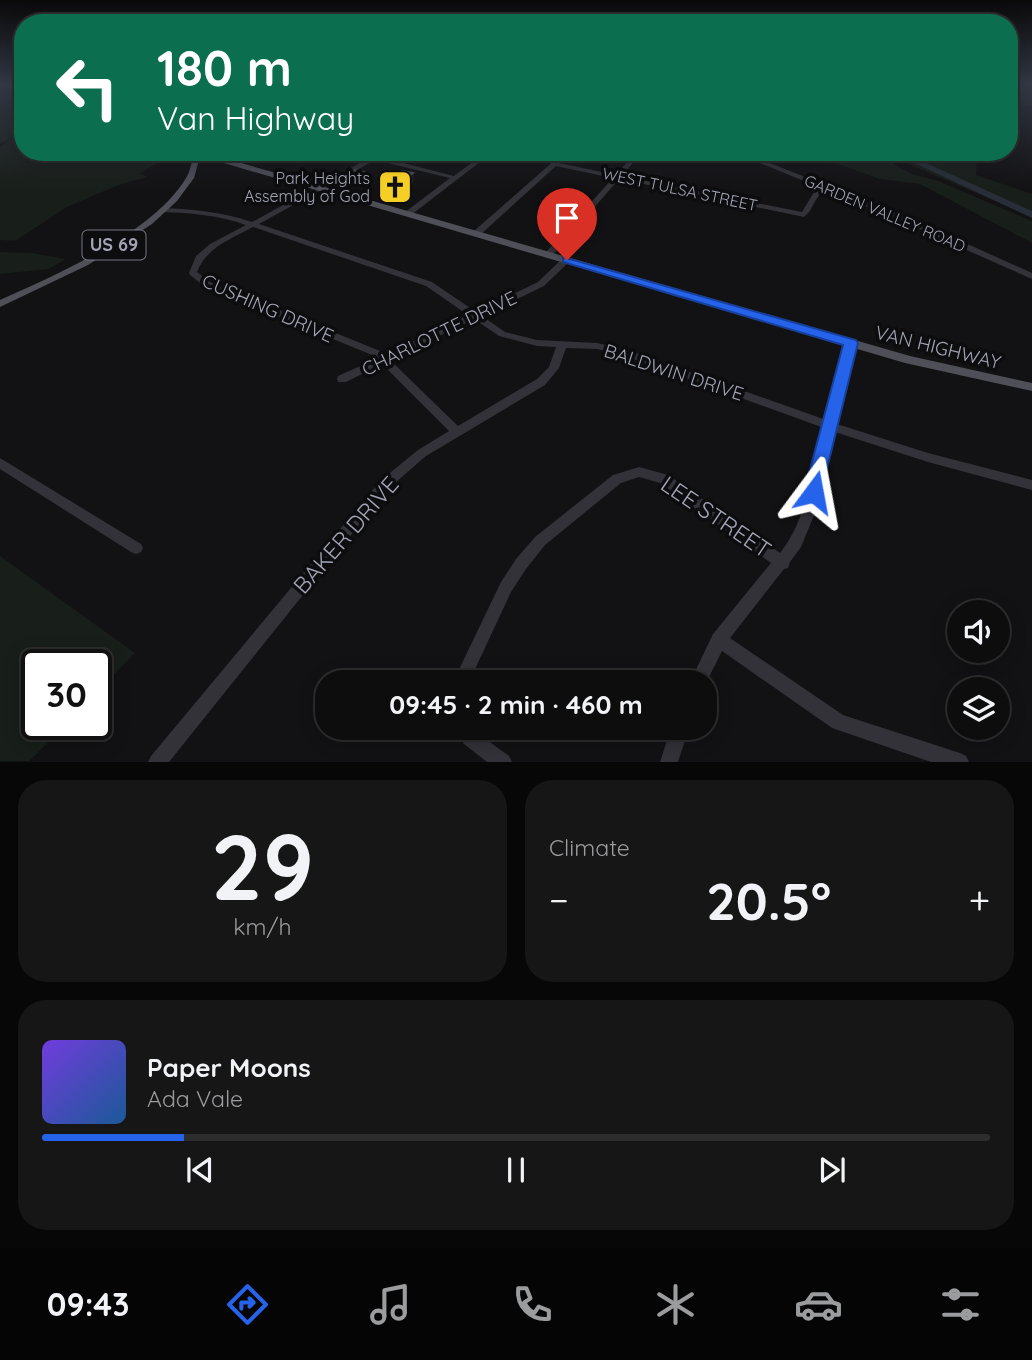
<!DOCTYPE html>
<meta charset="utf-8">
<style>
:root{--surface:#0e0d0e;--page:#171617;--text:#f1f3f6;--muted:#9b9c9e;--line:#2e2d2e;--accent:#2563eb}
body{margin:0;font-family:Quicksand,sans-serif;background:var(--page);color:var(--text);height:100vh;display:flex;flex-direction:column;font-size:26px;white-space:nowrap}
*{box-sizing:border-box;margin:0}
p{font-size:23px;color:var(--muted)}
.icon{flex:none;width:38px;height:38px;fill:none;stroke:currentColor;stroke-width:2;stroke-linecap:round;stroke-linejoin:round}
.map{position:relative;height:762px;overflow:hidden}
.panel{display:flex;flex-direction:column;gap:18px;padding:18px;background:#080708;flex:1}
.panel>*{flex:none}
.hud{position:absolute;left:14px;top:14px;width:1004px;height:147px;border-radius:28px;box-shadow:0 4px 18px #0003,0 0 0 2px var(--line);background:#0b6e4f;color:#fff;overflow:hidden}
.fabs{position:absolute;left:947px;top:600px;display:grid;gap:14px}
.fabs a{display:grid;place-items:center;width:63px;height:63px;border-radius:50%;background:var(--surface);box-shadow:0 4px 18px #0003,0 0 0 2px var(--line);font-size:35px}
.speed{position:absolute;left:21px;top:649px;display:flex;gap:14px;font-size:35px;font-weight:700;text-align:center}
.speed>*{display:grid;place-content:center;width:91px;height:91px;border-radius:50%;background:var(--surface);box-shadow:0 4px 18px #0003,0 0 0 2px var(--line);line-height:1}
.speed .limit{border:4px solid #111;border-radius:10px;background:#fff;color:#111}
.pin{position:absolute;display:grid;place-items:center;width:60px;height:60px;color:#fff;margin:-72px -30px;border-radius:50% 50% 50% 0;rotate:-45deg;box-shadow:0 0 7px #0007}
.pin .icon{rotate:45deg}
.me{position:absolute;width:77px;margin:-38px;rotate:13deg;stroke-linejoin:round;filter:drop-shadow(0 0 5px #0008)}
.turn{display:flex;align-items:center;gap:24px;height:147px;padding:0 28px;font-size:32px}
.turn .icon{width:91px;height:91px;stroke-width:2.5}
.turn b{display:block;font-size:49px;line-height:60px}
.big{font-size:52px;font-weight:800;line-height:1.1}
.panel .widget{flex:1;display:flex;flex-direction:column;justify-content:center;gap:10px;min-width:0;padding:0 24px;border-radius:28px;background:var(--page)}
.panel .dial{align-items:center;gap:0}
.dial b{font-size:91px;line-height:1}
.song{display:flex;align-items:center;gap:21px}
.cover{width:84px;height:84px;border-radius:10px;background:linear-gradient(135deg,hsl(260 70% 55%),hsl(210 70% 35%))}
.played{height:7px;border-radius:4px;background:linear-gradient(90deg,var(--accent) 15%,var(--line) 15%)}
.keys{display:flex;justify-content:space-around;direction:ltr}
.heat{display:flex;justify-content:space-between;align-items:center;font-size:38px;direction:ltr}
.panel .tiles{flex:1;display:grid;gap:18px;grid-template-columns:1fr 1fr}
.widget:last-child{grid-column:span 2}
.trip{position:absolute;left:315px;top:670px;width:402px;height:70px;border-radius:28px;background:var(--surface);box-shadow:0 4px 18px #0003,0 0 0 2px var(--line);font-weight:800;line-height:70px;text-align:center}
.menu{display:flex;height:112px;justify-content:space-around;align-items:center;background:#060506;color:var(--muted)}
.menu .icon{width:49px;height:49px}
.menu .selected{color:var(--accent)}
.menu b{font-size:32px;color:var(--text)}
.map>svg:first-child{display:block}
.green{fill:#181e19}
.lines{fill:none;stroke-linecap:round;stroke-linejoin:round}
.river{fill:#282e37;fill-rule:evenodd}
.minor{fill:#323238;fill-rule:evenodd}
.major{fill:#4e4f57;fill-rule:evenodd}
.wall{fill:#2e2d31}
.shaded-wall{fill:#1d1c1f}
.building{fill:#3a3a3f;stroke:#4a4b51;stroke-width:2}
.route{fill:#2563eb;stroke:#184099;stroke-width:2}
.labels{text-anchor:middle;stroke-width:7;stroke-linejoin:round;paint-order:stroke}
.far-poi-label{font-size:16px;fill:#a2a5b4;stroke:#0d0c0e;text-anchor:end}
.far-street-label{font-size:16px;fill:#a2a5b4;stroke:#0d0c0e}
.shield{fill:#0d0c0e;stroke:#757782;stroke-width:2}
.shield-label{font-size:18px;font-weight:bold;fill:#a2a5b4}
.street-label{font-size:19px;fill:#a2a5b4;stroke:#0d0c0e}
.near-street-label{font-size:23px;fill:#a2a5b4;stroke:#0d0c0e}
</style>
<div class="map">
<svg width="1032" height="762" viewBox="0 0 1032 762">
<rect width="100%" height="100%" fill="#121113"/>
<!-- green -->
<path class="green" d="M1010,84H1032V106L1010,104Z
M0,88L23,89V152H170L168,157L139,174L148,177L121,184L67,207L15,241L0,240V147L17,135L0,144Z
M772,152H872L912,174L938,181L1032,221V243L920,184L880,179L838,164L816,162L794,152L768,161Z
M881,152H977L976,175L1032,194V217Z
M0,252L32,253L66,259L49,269L0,274Z
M0,556L135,653L96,693V665H37V724L66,725L29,761H0Z"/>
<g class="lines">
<!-- river -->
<path class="river" d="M891,152H902L1032,211V218Z"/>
<!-- minor -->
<path class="minor" d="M221,152H234L217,157L214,155Z
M349,152H360L374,156L380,152H388L380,157L454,176L486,152H493L411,215L404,213L450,178L375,160L259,224L432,282L476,312L538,282L564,257H570V261L544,286L482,316L505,332L537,340L597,343L628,350L826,420L846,343L851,340L854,341L856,343L837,424L928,453L1032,480V490L928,462L835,432L817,508L801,547L790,562L788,568L784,569L730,638L843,715L960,753L966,756L969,762H931L832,728L722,651L705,685V682H690L713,634L771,563L660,483L639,477L621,483L545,545L526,569L511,592L469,682H453L501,582L516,559L535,537L613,475L639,467L668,475L780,553C807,519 813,470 824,428L622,355L597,349L566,348L559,368L545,385L426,456L388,489L169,762H148L151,756L380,481L418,450L449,431L382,364L346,382H338L337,379L338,376L376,359L372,355L204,286L190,275L189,273L196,256L210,244L246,225C218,215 192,213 162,212L158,210L162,208C194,209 222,212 252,222L369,158ZM253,227L426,286L468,315L384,355L380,351L210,282L197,272C207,247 231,239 253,227ZM474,319L499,336L537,346L556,347L549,367L537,379L458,426L390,360Z
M564,152H571L559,163L616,175L636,152H642L622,176L802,212L814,192L821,188L733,152H742L914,220L1032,273V279L908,224L826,190C814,196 814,210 804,217L619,179L552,256H549L545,254L546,252L613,178L556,166L480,235H474V231Z
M0,458L141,544L143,548L141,552L136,554L131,552L0,469Z
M454,728H474L476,732L509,756L512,762H487L464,744Z
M671,728H689L678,762H660Z"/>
<!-- major -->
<path class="major" d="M0,84H23V88L0,87Z
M194,152H203L910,356L1032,383V391L905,363L200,156L194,178L177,201L152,224L88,265L0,307V300C58,274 153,233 186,178C191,170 192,160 194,152Z"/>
</g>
<!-- wall -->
<path class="wall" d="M368,173L369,179L361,184L347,180L346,175Z
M385,182H414L398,192L386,191Z"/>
<!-- shaded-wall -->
<path class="shaded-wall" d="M368,173L369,179L361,184L360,178Z
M413,173L414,182L398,192L397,184Z"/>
<!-- building -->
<path class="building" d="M355,170L368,173L360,178L346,175Z
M402,171L413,173L397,184L385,182Z"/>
<!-- sky -->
<linearGradient id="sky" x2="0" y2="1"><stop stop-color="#0a090a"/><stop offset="0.44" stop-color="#333844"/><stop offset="1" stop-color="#333844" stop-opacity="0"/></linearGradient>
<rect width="1032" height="190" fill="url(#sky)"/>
<!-- route -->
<path class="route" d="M563,257L856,340L858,343L820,497H807L804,492L843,345L563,262Z"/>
<!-- icons -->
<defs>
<g id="church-square" transform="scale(1.75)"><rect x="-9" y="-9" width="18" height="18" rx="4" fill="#f6cf26" stroke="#0d0c0e"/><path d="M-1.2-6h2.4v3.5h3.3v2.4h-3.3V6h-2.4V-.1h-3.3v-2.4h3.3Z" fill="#111"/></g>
</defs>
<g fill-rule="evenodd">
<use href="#church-square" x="395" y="187"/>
</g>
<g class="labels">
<!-- far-poi labels -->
<g class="far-poi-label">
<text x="370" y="184">Park Heights<tspan x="370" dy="18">Assembly of God</tspan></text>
</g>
<!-- far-street labels -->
<g class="far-street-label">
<text transform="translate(680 189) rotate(12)" y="6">WEST TULSA STREET</text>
<text transform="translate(885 213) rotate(23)" y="6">GARDEN VALLEY ROAD</text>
</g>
<!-- shield labels -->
<rect class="shield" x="82.5" y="230.5" width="63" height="29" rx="5"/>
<g class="shield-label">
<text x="114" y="251">US 69</text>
</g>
<!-- street labels -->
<g class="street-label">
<text transform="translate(268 308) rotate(24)" y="7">CUSHING DRIVE</text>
<text transform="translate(439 333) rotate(-26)" y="7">CHARLOTTE DRIVE</text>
<text transform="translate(938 347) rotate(14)" y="7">VAN HIGHWAY</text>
<text transform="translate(674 372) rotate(18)" y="7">BALDWIN DRIVE</text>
</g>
<!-- near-street labels -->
<g class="near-street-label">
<text transform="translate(716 517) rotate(34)" y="8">LEE STREET</text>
<text transform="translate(346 535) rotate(-49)" y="8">BAKER DRIVE</text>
</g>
</g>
</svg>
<div class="fabs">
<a><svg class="icon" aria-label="sound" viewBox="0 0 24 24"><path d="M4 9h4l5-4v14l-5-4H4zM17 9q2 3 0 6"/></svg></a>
<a><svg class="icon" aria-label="layers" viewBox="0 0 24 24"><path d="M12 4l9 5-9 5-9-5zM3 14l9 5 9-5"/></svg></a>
</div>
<div class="speed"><div class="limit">30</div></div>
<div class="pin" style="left:567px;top:260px;background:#d93025"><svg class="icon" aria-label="arrive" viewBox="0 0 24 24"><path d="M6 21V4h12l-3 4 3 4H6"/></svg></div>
<svg class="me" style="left:814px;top:492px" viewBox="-20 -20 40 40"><path d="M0-17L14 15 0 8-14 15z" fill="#2563eb" stroke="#fff" stroke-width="4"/></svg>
<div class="trip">09:45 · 2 min · 460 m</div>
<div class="hud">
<div class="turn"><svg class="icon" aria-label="left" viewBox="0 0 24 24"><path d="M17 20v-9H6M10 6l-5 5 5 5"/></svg><div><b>180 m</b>Van Highway</div></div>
</div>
</div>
<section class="panel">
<div class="tiles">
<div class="widget dial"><b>29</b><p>km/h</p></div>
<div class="widget"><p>Climate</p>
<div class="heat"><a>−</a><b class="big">20.5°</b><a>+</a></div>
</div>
<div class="widget">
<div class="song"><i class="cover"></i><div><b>Paper Moons</b><p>Ada Vale</p></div></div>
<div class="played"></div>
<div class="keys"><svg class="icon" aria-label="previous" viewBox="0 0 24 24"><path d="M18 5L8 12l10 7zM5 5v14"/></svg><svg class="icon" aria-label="pause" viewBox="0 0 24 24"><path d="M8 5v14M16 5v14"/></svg><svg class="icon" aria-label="next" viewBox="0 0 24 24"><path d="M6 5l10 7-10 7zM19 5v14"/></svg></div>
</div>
</div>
</section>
<nav class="menu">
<b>09:43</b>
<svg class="icon selected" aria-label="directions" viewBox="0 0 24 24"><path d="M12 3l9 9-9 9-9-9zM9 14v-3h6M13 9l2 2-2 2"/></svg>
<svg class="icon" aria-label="music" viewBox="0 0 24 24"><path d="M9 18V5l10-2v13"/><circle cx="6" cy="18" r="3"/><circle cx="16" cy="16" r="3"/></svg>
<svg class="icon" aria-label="phone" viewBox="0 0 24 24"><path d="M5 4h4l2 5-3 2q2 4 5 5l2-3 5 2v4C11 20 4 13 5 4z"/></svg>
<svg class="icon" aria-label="climate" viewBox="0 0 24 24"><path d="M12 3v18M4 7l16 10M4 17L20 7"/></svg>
<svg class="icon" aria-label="car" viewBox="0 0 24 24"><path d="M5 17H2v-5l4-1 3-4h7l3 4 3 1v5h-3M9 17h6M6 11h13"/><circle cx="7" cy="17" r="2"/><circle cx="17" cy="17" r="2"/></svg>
<svg class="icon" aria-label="filters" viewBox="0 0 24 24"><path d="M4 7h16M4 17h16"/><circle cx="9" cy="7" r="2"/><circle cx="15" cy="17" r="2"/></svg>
</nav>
